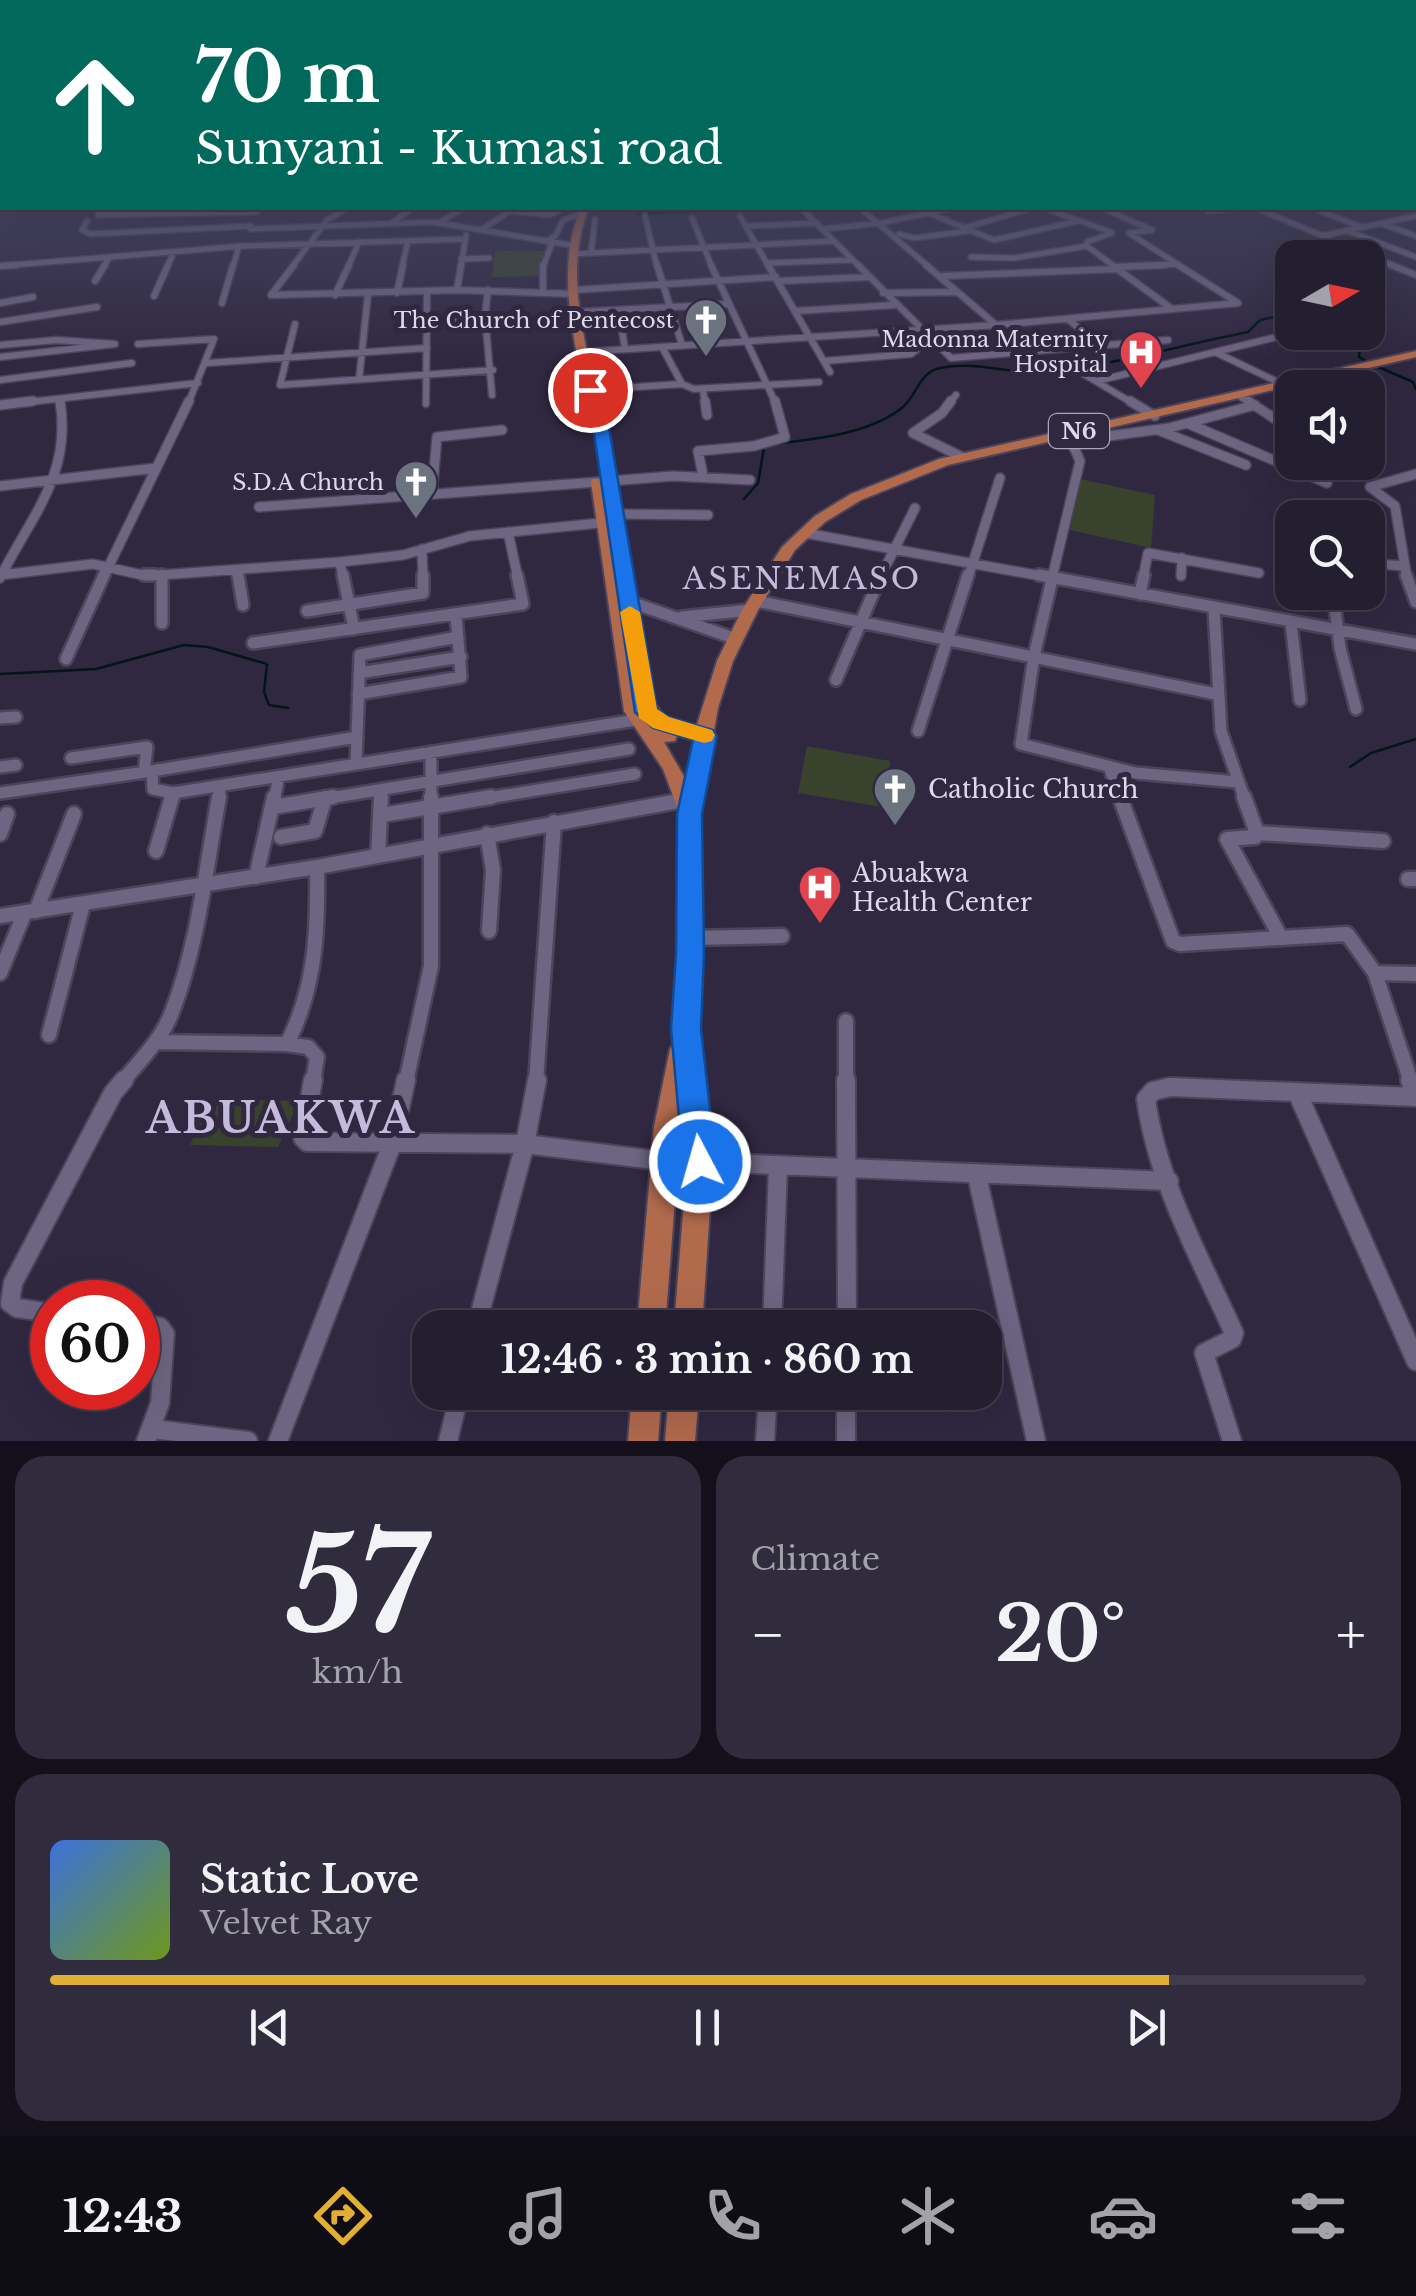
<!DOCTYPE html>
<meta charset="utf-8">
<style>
:root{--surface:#241e31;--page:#302b3d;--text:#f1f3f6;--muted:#a3a2ab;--line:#413c4d;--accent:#e3ae34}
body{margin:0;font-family:"Libre Baskerville",serif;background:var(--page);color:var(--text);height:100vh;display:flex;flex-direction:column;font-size:38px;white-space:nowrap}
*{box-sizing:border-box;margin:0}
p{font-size:32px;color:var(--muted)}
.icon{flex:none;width:55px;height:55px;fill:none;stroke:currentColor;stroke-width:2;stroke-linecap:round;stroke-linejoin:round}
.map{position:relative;height:1441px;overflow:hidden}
.details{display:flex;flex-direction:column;gap:15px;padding:15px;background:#14101b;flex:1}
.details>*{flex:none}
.guide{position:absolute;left:0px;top:0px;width:1418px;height:210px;box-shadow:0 10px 40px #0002,0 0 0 2px var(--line);background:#00695c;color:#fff;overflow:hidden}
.needle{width:65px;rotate:81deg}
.buttons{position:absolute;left:1275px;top:240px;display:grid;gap:20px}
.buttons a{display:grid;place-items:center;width:110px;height:110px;border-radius:20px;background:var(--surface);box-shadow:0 10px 40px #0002,0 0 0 2px var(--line);font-size:50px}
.speed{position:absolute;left:30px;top:1280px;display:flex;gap:20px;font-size:50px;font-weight:700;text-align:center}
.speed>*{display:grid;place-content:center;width:130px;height:130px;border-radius:50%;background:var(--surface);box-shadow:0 10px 40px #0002,0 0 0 2px var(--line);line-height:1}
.speed .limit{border:15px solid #d22;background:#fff;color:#111}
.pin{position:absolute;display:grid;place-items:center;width:85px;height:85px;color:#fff;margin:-42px;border:5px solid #fff;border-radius:50%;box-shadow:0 2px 10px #0007}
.me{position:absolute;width:110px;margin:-55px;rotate:354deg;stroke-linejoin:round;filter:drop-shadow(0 0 8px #0008)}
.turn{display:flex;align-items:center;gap:35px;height:210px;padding:0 30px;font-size:45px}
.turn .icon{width:130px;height:130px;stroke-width:2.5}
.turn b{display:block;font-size:70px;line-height:85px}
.big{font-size:75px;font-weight:700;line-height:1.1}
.details .tile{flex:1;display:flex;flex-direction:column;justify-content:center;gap:15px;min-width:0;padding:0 35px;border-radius:30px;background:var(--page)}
.details .dial{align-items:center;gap:0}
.dial b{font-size:130px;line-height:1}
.song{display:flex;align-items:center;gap:30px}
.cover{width:120px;height:120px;border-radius:15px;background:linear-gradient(135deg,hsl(220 70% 55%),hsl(80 70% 35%))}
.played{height:10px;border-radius:5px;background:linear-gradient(90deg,var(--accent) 85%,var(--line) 85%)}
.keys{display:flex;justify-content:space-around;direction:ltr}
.heat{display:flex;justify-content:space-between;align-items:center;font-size:55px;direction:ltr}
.details .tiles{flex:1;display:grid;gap:15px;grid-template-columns:1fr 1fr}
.tile:last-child{grid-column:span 2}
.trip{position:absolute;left:412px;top:1310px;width:590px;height:100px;border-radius:30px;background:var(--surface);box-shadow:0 10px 40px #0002,0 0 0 2px var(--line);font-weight:700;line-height:100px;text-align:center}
.tabs{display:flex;height:160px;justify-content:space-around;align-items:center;background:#0e0c14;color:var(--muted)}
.tabs .icon{width:70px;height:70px}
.tabs .current{color:var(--accent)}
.tabs b{font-size:45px;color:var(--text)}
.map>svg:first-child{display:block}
.green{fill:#39422c}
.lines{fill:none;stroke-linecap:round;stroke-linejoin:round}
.stream{stroke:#00161b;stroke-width:2.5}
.street-far5-casing{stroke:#4b445a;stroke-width:8}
.street-far4-casing{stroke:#4b445a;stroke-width:9}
.street-far3-casing{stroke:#4b445a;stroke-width:12}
.street-far2-casing{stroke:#4b445a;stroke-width:16}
.street-far1-casing{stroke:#4b445a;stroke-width:19}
.street-casing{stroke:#4b445a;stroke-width:22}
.primary-casing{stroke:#4b445a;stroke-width:4}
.street-far5{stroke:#6d6582;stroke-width:5}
.street-far4{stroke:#6d6582;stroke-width:6}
.street-far3{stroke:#6d6582;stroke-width:9}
.street-far2{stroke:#6d6582;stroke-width:11}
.street-far1{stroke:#6d6582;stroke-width:14}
.street{stroke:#6d6582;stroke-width:18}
.primary{fill:#b26a4d;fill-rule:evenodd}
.route{fill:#1a73e8;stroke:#114b97;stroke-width:2.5}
.slow{fill:#f59e0b}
.labels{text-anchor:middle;stroke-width:10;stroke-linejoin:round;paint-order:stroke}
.far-poi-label{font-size:22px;fill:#ddd9ea;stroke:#302841;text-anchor:end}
.shield{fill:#302841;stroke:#a9a4b7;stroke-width:2.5}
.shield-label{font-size:22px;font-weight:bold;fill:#ddd9ea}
.poi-label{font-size:25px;fill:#ddd9ea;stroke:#302841;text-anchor:start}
.quarter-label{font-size:30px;letter-spacing:2.5px;fill:#c4bbdc;stroke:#302841}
.near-district-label{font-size:42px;font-weight:bold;letter-spacing:2.5px;fill:#c4bbdc;stroke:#302841}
</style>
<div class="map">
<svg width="1416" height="1441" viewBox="0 0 1416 1441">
<rect width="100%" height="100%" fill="#302841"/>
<!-- green -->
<path class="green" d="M495,251H546L542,276L492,277Z
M1080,479L1155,495L1151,548L1070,530Z
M807,746L890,761L889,808L798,793Z
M211,1099L299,1101L278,1147L190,1145Z"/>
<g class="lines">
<!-- stream -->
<path class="stream" d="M638,214L749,208
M1361,332L1359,357L1369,363
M1376,366L1413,382L1416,389
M781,443C819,439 875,432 904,406C917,394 920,372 940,368C974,360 1011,375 1046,372C1114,365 1181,345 1248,332L1260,320L1292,313
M744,499L758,483L764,448
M0,674L96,669L184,645L208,647L267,664L264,692L269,705L288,708
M1350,767L1371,753L1416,739"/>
<!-- street-far5 casing -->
<g class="street-far5-casing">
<path id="street-far5" d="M492,208L513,209
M801,208L860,267
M860,208L929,267
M1044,208L1111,232
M1102,208L1152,230
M1256,208L1397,267
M1313,208L1361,227
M98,210V215L257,212
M511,211L550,215L563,208
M1208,211L1244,208
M929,213L994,240L1078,221
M645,216L657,267
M740,216L769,267
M692,218L712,267
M87,221L82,230L91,234L251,226
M392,223L412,208
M439,223L463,208
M1382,224L1416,236
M749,226L817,223
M964,228L1032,208
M250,229L433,222L571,245
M823,229L881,223L953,208
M481,230L513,209
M1346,230L1416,257
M1112,233L1087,242V246L1115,267
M1129,233L1182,267
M1129,233L1152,230
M899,234L914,238L968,231
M1321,236L1416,216
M547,242L556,235L563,220L580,214
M591,253L595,219
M571,254L834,241
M971,257L1014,258L1087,246
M461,259L489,258
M769,263L849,260
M0,266L243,246L464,239
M103,267L109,258
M167,267L174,252
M233,267L239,246
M292,267L327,220L347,208
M348,267L359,242
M402,267L408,241
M461,267L466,235
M543,267L552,243
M1114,267L1178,264"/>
</g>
<!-- street-far4 casing -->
<g class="street-far4-casing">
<path id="street-far4" d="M294,265L271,295L457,290L574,294
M543,265V292
M657,265L682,345
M711,265L776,404
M768,265L830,372
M858,265L951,358L1168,340
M926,265L996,325
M1112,265L1172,309
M1178,265L1238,303
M1391,265L1416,275
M0,266L17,265
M1114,267L1166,265
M941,276L1117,269
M95,281L105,265
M779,281L869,277
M457,290L461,265
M488,290L485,316L492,395
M574,290L776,277
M397,293L403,265
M883,293L957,292
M335,295L349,265
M154,296L168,265
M0,303L33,297
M222,303L233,265
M795,311L895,305
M578,312L729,304
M1068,319L1100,346
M0,322L97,307
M295,324L280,385L493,370
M427,324L484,320
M622,330L625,349
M138,344L214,339L188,404
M0,345L56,340L115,344L0,357
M662,347L682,384L694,389L819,382
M583,352L996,325L1238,303
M1215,352L1286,386
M824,361L911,354L930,339
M207,363L427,348
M1072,367L1134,404
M0,380L132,363
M359,380L368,294
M1097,381L1297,332
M590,390L682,384
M703,390L705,404
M1241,397L1251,404
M60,399L61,404
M11,404L198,383
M426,404L427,291
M949,404L956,395"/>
</g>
<!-- street-far3 casing -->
<g class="street-far3-casing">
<path id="street-far3" d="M705,401L707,415
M951,401L942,413L913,433L962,457
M1130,401L1155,416
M1248,401L1292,430
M0,405L33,401
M1189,424L1327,483
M1158,430L1246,465
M1071,441L1169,428L1255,405
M703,476L698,451L754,446L785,437L775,401
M610,481L673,476L750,480
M0,486L156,468
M432,494L437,437L502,430
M259,507L598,482
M614,514L708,515
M508,532L518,578
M805,533L1052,578
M422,549L423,578
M340,562L343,578
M1368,563L1403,566
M237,570L238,578
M0,575L93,564L147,576L340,562L403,555L470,536L610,522
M1181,576L1182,558
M0,578C31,516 72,475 60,401
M103,578L189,401
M880,578L915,508
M968,578L1000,478
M1052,578L1080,461L1071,441L1074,433
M1143,578L1148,553L1259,573
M1407,578L1395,506L1370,487L1416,474"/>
</g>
<!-- street-far2 casing -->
<g class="street-far2-casing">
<path id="street-far2" d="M144,575H155
M162,575V623
M238,575L243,605
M343,575L354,629
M1039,575L1416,644
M1053,575L1034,656L1021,744L1135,773L1238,782
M1406,575L1416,602
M1333,592L1340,648L1356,709
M1140,594L1144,575
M628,601L736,639
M756,601L1216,694
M1214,609L1221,731L1245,800
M307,611L423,593V575
M682,617L750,610
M1291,623L1300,700
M253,643L523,604L517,575
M66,659L104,575
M359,673L461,657
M836,680L881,575
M358,694L461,677L456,615
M0,718L16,717
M918,731L968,575
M431,752V800
M71,758L147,747L144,772
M356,763L360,655L458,637
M0,767L16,765
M1109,767L1121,800
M152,771L357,737
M0,793L152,771L153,789L173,793L636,720
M171,800L173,793
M218,800L221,786
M274,800L279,777
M317,800L629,749
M381,800L382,789
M476,800L635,774"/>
</g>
<!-- street-far1 casing -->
<g class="street-far1-casing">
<path id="street-far1" d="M1120,797L1173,941L1180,944L1347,934L1375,973L1411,1082
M1244,797L1257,833L1255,837L1227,839L1281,938
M273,807L333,797
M382,815L491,797
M1257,833L1383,841
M0,834L7,814
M487,834L493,870L489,931
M281,837L315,831L325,798
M156,851L172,797
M378,855L381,797
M256,877L274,797
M1408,879H1416
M36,911L74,814
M0,916L317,867L684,800
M690,938L782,936
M0,973L25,912
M1375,973L1416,974
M846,1021V1082
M49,1035L83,904
M156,1042L287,1044
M122,1082C140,1061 162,1039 172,1012C198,945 206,868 219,797
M313,1082L317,1057L308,1047L287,1044C316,987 318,930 317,867
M406,1082L431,966V797
M536,1082L554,822"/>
</g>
<!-- street casing -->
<g class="street-casing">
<path id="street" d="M313,1080L303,1138L307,1142L525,1144L663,1161
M846,1080L847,1328
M1410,1080L1416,1097
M1297,1092L1416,1361
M700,1162L1169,1181
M977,1176L1036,1441
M52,1313L17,1308L10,1303L13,1283L113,1093L124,1080
M138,1324L160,1327L165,1334L160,1403L146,1441
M476,1328L525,1144L537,1080
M772,1328L778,1166
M846,1392V1441
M153,1429L248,1441
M278,1441L392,1144L406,1080
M448,1441L460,1392
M765,1441L768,1392
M1232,1441L1204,1353L1232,1339L1234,1333C1200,1258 1157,1181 1146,1099L1153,1091L1170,1087L1416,1097"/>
</g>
<!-- primary casing -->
<g class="primary-casing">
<path id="primary" d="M581,208H589C563,271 585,342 600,406L604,410L652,700L665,718L696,728L717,661L742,610L782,547L815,516L851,494L939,459L1416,351V357L948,465L861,500L825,522L795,550L758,610L733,661L718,708L700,808L701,954L698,1029L713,1162L702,1328H674L687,1162L682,1109L665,1328H637L654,1127L670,1049L676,1041L680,814L663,769L624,711L591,482L593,479H602L592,411L588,407C575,343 554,271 581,208ZM677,735L694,740L686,780L664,742L675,741Z
M632,1392H662L658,1441H628Z
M669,1392H699L695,1441H665Z"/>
</g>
<!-- street-far5 -->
<use href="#street-far5" class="street-far5"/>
<!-- street-far4 -->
<use href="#street-far4" class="street-far4"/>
<!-- street-far3 -->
<use href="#street-far3" class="street-far3"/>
<!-- street-far2 -->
<use href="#street-far2" class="street-far2"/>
<!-- street-far1 -->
<use href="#street-far1" class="street-far1"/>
<!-- street -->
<use href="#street" class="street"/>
<!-- primary -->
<use href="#primary" class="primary"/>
</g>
<!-- sky -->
<linearGradient id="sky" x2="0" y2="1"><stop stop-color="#1a1624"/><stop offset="0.44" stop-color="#484865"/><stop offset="1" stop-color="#484865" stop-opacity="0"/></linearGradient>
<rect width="1416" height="360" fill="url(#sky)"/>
<!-- route -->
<path class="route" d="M590,385L598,390L606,410L657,709L669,717L713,730L717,736L702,814L704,954L701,1029L716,1162L712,1174L700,1179L688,1174L683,1162L671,1029L676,954L677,814L693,740L653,728L635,712L591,413L586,408L583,390Z"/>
<!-- slow -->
<path class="slow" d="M630,606L640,612L657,709L669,717L712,730L715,735L712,741L704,743L653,728L639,718L620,612Z"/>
<!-- icons -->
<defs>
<g id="church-pin" transform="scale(2.25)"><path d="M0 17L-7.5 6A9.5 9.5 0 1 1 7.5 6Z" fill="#6b7280" stroke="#302841"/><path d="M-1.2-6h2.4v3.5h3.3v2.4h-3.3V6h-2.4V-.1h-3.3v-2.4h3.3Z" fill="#fff"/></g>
<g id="hospital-pin" transform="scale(2.25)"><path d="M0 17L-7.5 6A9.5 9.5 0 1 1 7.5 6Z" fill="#e0444e" stroke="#302841"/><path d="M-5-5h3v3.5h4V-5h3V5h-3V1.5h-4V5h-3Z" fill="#fff"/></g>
</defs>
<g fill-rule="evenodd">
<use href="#church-pin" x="706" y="320"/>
<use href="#hospital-pin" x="1141" y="352"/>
<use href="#church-pin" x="416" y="482"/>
<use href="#church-pin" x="895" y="789"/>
<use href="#hospital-pin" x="820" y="887"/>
</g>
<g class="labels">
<!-- far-poi labels -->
<g class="far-poi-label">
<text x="674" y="328">The Church of Pentecost</text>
<text x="1108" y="347">Madonna Maternity<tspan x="1108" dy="25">Hospital</tspan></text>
<text x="384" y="490">S.D.A Church</text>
</g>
<!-- shield labels -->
<rect class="shield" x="1049" y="414" width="60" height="34" rx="8"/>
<g class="shield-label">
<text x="1079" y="439">N6</text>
</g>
<!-- poi labels -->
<g class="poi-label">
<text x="928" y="798">Catholic Church</text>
<text x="852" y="882">Abuakwa<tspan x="852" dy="29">Health Center</tspan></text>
</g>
<!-- quarter labels -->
<g class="quarter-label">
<text x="802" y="589">ASENEMASO</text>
</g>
<!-- near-district labels -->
<g class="near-district-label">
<text x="281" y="1133">ABUAKWA</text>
</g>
</g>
</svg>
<div class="buttons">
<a><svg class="needle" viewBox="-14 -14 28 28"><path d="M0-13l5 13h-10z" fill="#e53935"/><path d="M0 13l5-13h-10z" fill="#a3a2ab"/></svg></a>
<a><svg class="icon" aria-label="sound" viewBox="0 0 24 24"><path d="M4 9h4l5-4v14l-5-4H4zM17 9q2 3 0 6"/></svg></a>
<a><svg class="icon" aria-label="search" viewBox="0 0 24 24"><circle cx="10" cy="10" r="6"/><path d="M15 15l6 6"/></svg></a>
</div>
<div class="speed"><div class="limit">60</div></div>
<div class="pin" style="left:590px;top:390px;background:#d93025"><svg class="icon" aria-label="arrive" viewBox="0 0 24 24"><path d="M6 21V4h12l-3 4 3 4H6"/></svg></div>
<svg class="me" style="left:700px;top:1162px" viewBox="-20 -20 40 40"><circle r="17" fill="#1a73e8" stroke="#fff" stroke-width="3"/><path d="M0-11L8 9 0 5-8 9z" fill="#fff"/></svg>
<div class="trip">12:46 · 3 min · 860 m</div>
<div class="guide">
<div class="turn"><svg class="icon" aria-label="ahead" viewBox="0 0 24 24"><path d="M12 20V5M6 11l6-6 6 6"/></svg><div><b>70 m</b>Sunyani - Kumasi road</div></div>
</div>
</div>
<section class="details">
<div class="tiles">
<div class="tile dial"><b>57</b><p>km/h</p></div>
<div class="tile"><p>Climate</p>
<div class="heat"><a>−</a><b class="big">20°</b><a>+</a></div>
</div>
<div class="tile">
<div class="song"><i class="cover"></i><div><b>Static Love</b><p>Velvet Ray</p></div></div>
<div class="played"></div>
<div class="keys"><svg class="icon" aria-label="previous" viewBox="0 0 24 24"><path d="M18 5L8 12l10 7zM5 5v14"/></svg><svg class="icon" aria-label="pause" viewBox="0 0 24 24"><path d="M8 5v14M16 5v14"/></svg><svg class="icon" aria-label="next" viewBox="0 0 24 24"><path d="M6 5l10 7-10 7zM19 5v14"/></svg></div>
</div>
</div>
</section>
<nav class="tabs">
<b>12:43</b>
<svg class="icon current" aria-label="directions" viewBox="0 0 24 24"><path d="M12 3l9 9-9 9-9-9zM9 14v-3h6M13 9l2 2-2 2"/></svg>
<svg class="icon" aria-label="music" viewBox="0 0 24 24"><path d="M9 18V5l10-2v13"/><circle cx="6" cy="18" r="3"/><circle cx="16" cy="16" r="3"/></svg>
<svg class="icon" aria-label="phone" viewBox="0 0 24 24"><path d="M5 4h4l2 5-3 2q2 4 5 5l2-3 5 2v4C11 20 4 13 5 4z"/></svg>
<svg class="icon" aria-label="climate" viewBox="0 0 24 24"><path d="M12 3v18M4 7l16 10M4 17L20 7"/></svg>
<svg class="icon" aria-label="car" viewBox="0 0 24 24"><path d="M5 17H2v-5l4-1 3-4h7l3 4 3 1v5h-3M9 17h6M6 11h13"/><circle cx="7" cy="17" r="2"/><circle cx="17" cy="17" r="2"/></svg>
<svg class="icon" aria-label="filters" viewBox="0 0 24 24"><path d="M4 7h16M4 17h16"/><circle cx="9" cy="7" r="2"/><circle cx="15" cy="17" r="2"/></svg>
</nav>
